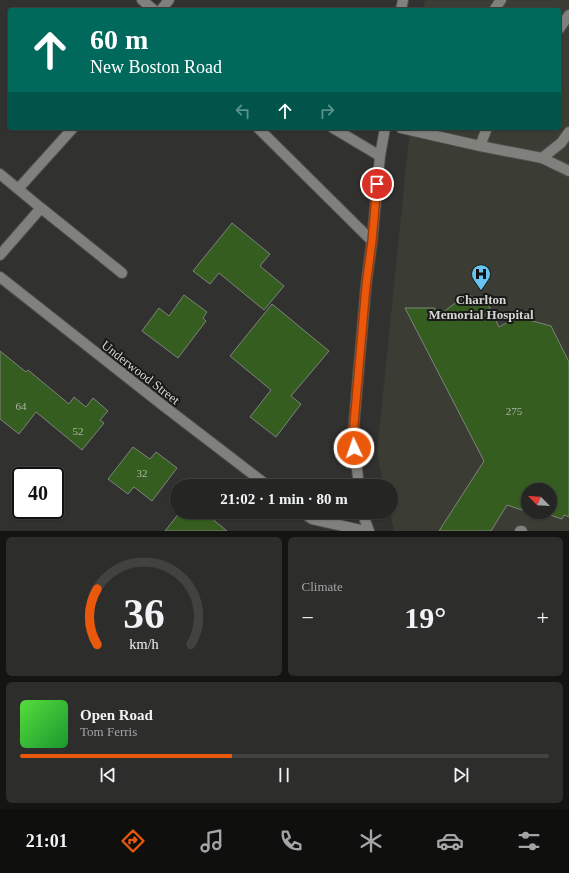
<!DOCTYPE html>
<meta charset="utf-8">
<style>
:root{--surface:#252623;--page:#2d2e2b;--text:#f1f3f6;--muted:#a3a5a6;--line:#424341;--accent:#ea580c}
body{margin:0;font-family:"Times New Roman",serif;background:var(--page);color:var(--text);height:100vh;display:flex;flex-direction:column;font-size:15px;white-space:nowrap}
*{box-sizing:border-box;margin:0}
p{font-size:13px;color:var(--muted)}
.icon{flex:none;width:22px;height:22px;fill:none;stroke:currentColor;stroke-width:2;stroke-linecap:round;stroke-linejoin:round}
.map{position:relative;height:531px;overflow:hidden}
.panel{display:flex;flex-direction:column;gap:6px;padding:6px;background:#141513;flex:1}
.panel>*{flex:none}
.banner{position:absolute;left:8px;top:8px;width:553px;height:122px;border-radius:4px;box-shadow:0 1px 3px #0004,0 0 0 1px var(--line);background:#00695c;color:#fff;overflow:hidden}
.needle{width:26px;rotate:294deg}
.buttons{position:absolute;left:521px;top:483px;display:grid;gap:8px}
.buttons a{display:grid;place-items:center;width:36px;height:36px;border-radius:50%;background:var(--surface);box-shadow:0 1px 3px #0004,0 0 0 1px var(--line);font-size:20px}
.speed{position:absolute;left:12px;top:467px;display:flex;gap:8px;font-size:20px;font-weight:700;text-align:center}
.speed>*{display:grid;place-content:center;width:52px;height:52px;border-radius:50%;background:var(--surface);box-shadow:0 1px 3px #0004,0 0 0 1px var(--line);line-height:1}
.speed .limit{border:2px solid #111;border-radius:6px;background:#fff;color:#111}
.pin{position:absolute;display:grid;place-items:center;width:34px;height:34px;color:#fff;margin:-17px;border:2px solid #fff;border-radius:50%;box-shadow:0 1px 4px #0007}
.me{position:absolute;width:44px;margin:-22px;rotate:357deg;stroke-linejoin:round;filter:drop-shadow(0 0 3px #0008)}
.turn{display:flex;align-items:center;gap:14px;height:84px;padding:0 16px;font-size:18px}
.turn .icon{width:52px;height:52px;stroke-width:2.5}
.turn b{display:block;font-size:28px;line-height:34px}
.lanes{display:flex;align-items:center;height:38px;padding:0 16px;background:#0003;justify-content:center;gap:20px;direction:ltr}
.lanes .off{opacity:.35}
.big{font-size:30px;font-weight:700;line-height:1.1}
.panel .card{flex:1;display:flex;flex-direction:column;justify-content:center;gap:6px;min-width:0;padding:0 14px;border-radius:6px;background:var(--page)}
.panel .dial{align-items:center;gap:0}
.dial svg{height:104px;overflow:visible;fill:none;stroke:var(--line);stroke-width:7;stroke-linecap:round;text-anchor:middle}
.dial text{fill:var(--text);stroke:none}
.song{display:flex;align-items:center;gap:12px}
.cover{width:48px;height:48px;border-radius:6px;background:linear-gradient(135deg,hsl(110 70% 55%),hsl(130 70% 35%))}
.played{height:4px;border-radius:2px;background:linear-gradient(90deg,var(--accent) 40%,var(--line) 40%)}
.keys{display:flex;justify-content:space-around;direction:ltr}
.heat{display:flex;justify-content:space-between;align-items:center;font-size:22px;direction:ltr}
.panel .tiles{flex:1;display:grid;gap:6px;grid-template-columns:1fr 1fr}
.card:last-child{grid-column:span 2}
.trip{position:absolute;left:170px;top:479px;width:228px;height:40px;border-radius:20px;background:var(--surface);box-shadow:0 1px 3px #0004,0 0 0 1px var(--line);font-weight:700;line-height:40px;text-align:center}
.tabs{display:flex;height:64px;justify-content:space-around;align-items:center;background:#0f0f0e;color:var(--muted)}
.tabs .icon{width:28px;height:28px}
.tabs .on{color:var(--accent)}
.tabs b{font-size:18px;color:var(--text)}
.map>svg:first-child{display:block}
.built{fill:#3b3c33;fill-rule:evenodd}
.building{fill:#355d1f;stroke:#7f827f}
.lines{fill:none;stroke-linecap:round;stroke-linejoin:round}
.service-casing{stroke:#4e4e4c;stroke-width:12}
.minor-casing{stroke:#4e4e4c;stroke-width:12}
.tertiary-casing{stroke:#4e4e4c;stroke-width:12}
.service{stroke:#80807d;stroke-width:10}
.minor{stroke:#80807d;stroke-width:10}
.tertiary{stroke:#80807d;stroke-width:10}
.route-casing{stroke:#983908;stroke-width:10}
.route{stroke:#ea580c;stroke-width:7}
.labels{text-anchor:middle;stroke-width:4;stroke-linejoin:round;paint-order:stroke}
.number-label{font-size:11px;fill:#adb7a6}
.poi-label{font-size:13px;font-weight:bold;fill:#d5d5d3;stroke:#191918}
.street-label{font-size:13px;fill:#d5d5d3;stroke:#191918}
</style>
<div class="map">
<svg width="569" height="531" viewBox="0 0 569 531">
<rect width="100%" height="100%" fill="#31322f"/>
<!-- built -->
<path class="built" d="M425,0H569V531H394L390,512L391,486H384L377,453L410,128H559V10H423ZM528,490H550V512H528Z"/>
<!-- building -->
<path class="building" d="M232,223L270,254L260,266L284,286L264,310L219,273L210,284L193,271Z
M184,295L207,312L203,318L206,321L178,358L142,331L159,308L169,316Z
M466,295L486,300L499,327L518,317L551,326L569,362V517L564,515L562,519L547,514L546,518L528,512H550V490H528V512L507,505L491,531H439L484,461L405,308H434L442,313Z
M272,304L329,351L291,396L301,404L276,437L250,417L271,390L230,356Z
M0,351L26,372L28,370L69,404L74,397L86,407L93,398L108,411L100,420L104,423L82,450L36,412L19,434L0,419Z
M133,447L150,459L156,452L177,468L152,501L134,487L128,494L108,479Z
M180,512H204L227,531H165Z"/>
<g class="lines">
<!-- service casing -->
<g class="service-casing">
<path id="service" d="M161,10L169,0
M494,10L501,0
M559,29L569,15
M401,128L480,146L542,158L561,143L569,132
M480,146L487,128
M542,158L569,171
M0,174L41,208
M18,189L73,128
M0,255L41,208L122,273
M520,531H522"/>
</g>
<!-- minor casing -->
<g class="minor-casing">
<path id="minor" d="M0,277L165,407L268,486
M302,512L312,519L365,531"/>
</g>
<!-- tertiary casing -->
<g class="tertiary-casing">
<path id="tertiary" d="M142,0L154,10
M401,10L403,0
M258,128L372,241
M333,128L380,156
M359,486L353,435L366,286L372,241L380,156L385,128
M362,512L369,531"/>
</g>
<!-- service -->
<use href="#service" class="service"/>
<!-- minor -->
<use href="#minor" class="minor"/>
<!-- tertiary -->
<use href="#tertiary" class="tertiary"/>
</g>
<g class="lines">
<!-- route casing -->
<g class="route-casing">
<path id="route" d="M354,448L353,435L366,286L372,241L377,184"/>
</g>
<!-- route -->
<use href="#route" class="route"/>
</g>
<!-- icons -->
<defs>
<g id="hospital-pin" transform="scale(1)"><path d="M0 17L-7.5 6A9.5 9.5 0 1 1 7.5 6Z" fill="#67c4f0" stroke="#191918"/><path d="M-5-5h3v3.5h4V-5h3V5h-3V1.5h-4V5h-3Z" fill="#111"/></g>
</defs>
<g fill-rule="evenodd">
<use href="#hospital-pin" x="481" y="274"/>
</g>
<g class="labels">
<!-- number labels -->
<g class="number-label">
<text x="21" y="410">64</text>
<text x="514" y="415">275</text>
<text x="78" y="435">52</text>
<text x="142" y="477">32</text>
</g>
<!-- poi labels -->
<g class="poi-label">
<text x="481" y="304">Charlton<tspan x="481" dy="15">Memorial Hospital</tspan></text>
</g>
<!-- street labels -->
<g class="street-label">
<text transform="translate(141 372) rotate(38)" y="5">Underwood Street</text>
</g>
</g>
</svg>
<div class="buttons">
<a><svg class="needle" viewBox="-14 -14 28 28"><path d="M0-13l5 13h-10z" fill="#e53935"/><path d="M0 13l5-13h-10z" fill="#a3a5a6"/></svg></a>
</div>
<div class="speed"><div class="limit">40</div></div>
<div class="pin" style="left:377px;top:184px;background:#d93025"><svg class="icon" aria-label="arrive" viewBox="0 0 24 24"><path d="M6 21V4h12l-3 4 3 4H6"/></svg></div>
<svg class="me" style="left:354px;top:448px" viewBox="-20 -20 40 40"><circle r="17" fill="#ea580c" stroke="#fff" stroke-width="3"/><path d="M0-11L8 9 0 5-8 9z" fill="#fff"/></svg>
<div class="trip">21:02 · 1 min · 80 m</div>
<div class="banner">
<div class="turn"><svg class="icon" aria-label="ahead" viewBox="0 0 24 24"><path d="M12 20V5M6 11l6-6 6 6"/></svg><div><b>60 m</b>New Boston Road</div></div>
<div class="lanes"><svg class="icon off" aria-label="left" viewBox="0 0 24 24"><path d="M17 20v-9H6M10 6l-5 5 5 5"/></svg><svg class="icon" aria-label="ahead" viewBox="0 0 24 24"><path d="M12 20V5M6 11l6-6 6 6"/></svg><svg class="icon off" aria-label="right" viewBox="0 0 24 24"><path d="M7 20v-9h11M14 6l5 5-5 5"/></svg></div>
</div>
</div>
<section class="panel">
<div class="tiles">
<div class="card dial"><svg viewBox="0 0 100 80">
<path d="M14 69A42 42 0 1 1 86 69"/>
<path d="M14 69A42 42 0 0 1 14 26" stroke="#ea580c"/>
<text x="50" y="56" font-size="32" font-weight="700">36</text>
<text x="50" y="72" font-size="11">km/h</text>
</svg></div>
<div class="card"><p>Climate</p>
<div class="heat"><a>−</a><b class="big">19°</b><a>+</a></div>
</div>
<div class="card">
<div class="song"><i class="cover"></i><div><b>Open Road</b><p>Tom Ferris</p></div></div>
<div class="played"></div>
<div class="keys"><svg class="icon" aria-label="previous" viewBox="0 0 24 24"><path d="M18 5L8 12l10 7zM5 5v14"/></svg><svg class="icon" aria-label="pause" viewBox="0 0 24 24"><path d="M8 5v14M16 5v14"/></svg><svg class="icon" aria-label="next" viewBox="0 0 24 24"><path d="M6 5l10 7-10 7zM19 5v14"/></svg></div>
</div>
</div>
</section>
<nav class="tabs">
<b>21:01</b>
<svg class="icon on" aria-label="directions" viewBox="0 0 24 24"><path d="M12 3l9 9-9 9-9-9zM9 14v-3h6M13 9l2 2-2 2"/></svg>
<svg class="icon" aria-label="music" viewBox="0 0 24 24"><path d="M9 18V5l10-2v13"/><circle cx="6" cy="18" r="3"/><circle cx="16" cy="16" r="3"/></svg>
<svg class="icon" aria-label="phone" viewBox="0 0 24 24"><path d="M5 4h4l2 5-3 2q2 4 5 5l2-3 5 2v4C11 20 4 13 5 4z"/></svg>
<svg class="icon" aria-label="climate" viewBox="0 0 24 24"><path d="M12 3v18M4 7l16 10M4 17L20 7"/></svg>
<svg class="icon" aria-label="car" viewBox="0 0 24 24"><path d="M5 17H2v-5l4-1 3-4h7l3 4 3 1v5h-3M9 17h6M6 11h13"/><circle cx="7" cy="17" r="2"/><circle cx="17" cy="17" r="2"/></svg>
<svg class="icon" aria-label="filters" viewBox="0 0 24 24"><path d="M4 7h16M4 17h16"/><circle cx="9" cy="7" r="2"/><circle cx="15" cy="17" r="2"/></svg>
</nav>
